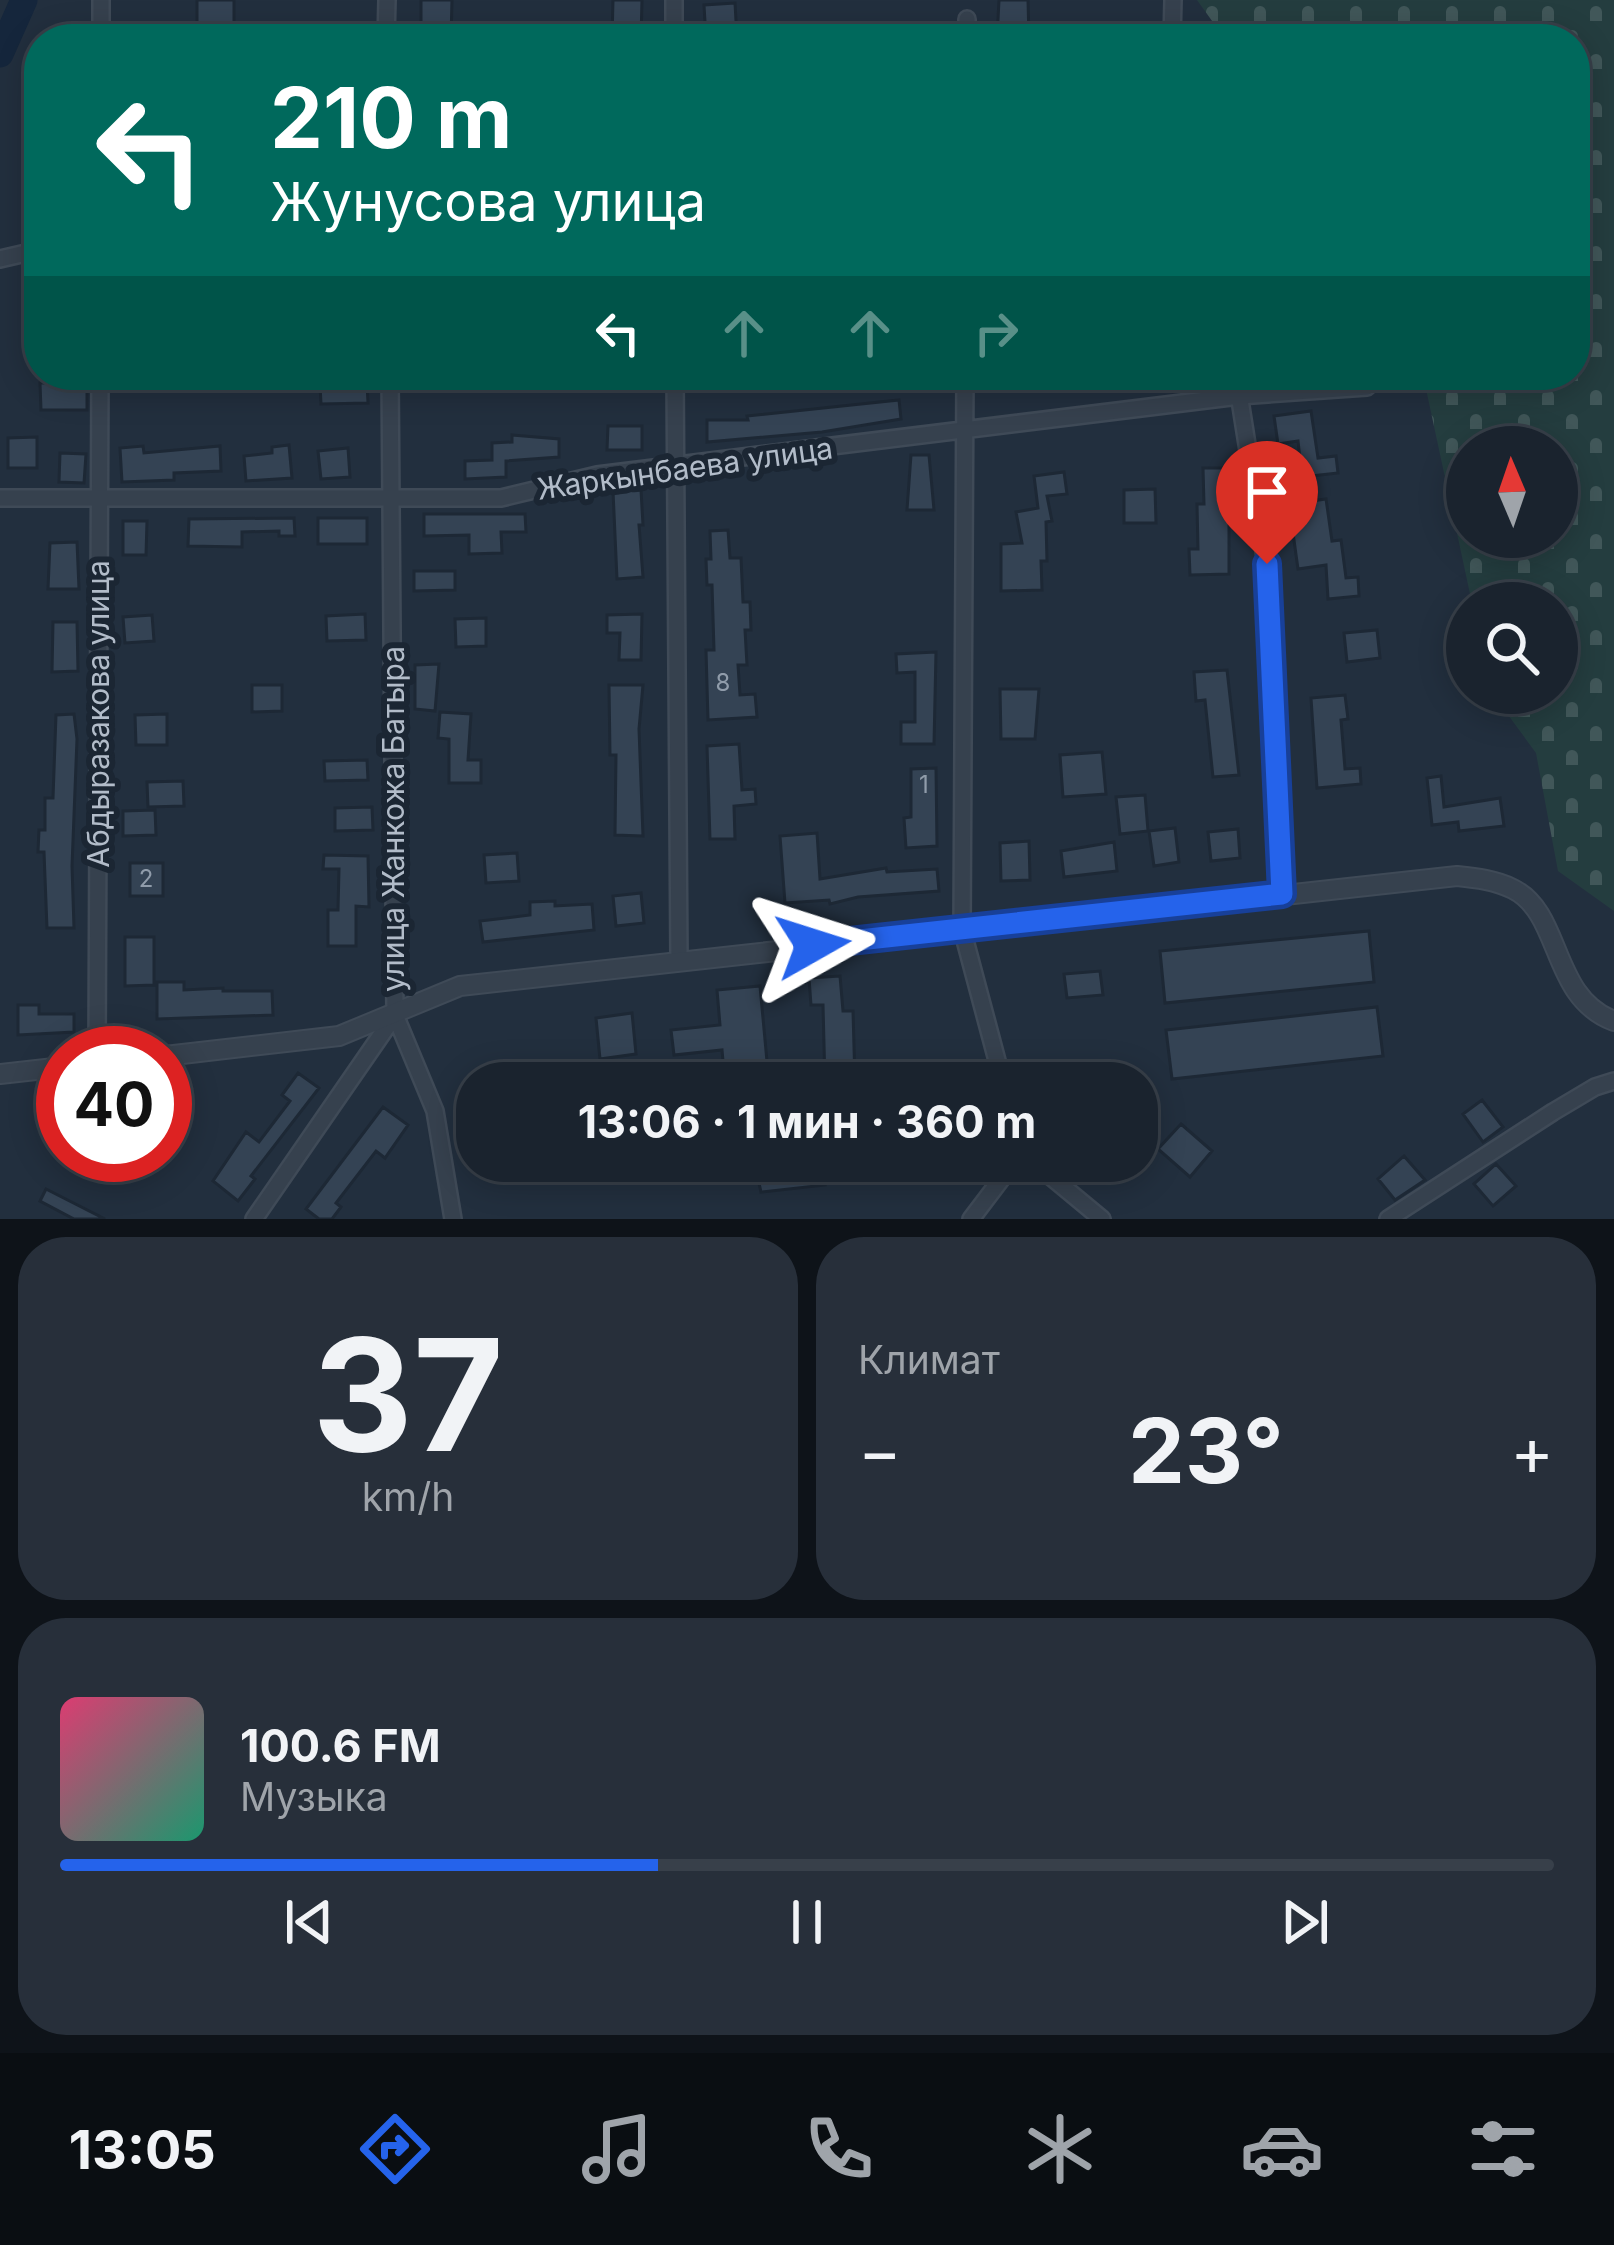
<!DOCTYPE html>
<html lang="ru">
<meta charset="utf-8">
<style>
:root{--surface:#1a232e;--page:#272f3a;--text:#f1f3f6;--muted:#9fa4aa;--line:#38404a;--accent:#2563eb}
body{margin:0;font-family:Inter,sans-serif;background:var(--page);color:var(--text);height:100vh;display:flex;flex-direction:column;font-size:45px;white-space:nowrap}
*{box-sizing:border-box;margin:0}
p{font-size:39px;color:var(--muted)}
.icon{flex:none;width:66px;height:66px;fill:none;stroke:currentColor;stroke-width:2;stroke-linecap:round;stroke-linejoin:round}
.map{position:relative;height:1219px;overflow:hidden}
.sheet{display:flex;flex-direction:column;gap:18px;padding:18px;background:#0e1319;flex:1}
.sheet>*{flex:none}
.banner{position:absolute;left:24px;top:24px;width:1566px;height:366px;border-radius:48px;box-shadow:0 6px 30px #0003,0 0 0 3px var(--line);background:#00695c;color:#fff;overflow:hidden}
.needle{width:78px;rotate:358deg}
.tools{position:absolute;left:1446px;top:426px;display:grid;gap:24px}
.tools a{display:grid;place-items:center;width:132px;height:132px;border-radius:50%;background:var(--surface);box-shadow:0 6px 30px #0003,0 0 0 3px var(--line);font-size:60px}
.speed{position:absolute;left:36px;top:1026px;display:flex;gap:24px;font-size:60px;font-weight:700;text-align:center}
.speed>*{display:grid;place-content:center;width:156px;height:156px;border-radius:50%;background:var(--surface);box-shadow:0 6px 30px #0003,0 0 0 3px var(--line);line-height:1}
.speed .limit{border:18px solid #d22;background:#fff;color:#111}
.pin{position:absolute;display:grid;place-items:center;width:102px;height:102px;color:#fff;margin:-123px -51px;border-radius:50% 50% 50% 0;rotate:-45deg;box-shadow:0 0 12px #0007}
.pin .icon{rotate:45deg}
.me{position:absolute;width:132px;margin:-66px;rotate:84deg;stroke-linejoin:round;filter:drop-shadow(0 0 9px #0008)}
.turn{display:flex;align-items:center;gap:42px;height:252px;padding:0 48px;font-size:54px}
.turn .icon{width:156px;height:156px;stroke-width:2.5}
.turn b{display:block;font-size:84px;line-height:102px}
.lanes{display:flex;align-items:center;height:114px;padding:0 48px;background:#0003;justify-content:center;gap:60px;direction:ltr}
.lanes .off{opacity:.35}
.big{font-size:90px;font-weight:700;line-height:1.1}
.sheet .card{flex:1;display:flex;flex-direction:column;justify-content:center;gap:18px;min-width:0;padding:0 42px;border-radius:48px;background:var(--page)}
.sheet .dial{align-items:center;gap:0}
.dial b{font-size:156px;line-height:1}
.song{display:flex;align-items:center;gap:36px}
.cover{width:144px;height:144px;border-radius:18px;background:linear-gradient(135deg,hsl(340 70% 55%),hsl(160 70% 35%))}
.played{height:12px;border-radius:6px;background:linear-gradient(90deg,var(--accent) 40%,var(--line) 40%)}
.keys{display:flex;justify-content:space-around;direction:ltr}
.heat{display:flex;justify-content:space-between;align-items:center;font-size:66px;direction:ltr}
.sheet .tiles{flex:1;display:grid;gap:18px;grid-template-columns:1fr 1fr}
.card:last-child{grid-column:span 2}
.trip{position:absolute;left:456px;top:1062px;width:702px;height:120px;border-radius:48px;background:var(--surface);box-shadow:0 6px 30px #0003,0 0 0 3px var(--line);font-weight:700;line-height:120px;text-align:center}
.tab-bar{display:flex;height:192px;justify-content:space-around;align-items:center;background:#0a0e12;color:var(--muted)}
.tab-bar .icon{width:84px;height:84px}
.tab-bar .on{color:var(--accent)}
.tab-bar b{font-size:54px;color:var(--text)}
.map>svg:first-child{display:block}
.cemetery{fill:url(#cemetery-stones);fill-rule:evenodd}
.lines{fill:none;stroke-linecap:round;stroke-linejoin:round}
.river{stroke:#15263c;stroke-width:27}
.building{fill:#344354;stroke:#1d2835;stroke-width:3}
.minor-casing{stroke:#3f4a57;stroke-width:20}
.tertiary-casing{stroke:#3f4a57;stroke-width:22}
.minor{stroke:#36414e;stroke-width:15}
.tertiary{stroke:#36414e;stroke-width:18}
.route-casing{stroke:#184099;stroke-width:30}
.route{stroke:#2563eb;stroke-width:21}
.labels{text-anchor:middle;stroke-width:12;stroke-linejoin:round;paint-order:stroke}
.number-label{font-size:24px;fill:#909caa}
.street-label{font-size:30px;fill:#b2bcc9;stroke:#1b2633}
</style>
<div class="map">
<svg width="1614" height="1219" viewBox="0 0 1614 1219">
<defs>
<pattern id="cemetery-stones" width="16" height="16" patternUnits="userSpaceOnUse" patternTransform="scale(3)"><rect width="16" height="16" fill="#243d3f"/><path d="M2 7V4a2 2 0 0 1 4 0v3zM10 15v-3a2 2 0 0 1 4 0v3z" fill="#415759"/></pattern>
</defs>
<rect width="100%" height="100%" fill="#222f3e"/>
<!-- cemetery -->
<path class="cemetery" d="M1197,0H1614V911L1558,871L1536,753L1492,693H1557V603H1472L1423,375H1575V39H1225ZM1467,447H1557V537H1467Z"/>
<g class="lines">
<!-- river -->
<path class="river" d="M0,54L24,0"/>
</g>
<!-- building -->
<path class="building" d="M197,0H234V24L197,23Z
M421,0H452L451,39H421Z
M613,0H642L641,39H612Z
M999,0H1028L1029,39H997Z
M735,3L737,39H706L704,5Z
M40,383H87V410H41Z
M367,383L368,403L321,404L320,385Z
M899,400L901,419L822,432L707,442V420H748L747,416Z
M1311,411L1318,458L1336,456L1338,473L1302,477L1298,441L1278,444L1274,416Z
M608,426H642V450H607Z
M512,435L559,439V457L506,461V477L465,479V461L492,460V443L512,442Z
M37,437V468H8V438Z
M289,445L292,478L246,481L244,456L272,453V447Z
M143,446L144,453L220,446L221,471L174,473V480L122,482L120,448Z
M348,448L350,477L321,479L318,451Z
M60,453L86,454L84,483L59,482Z
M911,455H929L934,510H907Z
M1203,468H1229V574L1190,575L1189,549H1198L1197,504H1204Z
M1064,472L1067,494L1047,496L1052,521L1046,522L1047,561H1041L1042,590L1001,591V544L1022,543L1016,512L1038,508L1034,476Z
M1155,489L1156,523H1124V490Z
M641,490L643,525H639L643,577L617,579L613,491Z
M1326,499L1332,541L1341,540L1346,578L1358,577L1359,596L1328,599L1326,565L1298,569L1289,504Z
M424,514H525L526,532H501L502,553L469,554V535L424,536Z
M294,518L295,536H279V531L242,532V547L188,546L189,519Z
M318,518H367V544H318Z
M123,521H147L146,555H123Z
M728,530L730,558H741L743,602H750L751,630H745L747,665H738L740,695L755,694L757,717L708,720L706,650H714L712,585H707L706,559H711L710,531Z
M77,542L79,589H48L50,543Z
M414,571H455V590L414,591Z
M365,614L366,640L327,641L326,616Z
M642,614L641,660H619L620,633H607V615Z
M152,615L154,641L125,643L123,617Z
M486,618V646L456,647L455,619Z
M53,622H77L78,671L52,672Z
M1377,630L1380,658L1347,662L1344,633Z
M936,652L934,744H901V722H915V672L897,673L896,654Z
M439,664L435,711L415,709V665Z
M1227,670L1239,775L1213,777L1205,700L1196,701L1194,672Z
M252,685H282V711L252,712Z
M609,685H643L639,729L643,836L615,835L616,755H610Z
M1000,689H1039L1035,739H1001Z
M1345,695L1348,719L1341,720L1345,769L1360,768L1361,784L1317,788L1311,698Z
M440,712L471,714L468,760H481V783H449V739L438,738Z
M74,714L77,739L72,866L74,928H47L44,852H38L39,830H45V798H53L56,715Z
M167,714V745H136L135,715Z
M739,744L742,790L755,789L756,804L734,806L735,839H710L707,746Z
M1102,752L1106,794L1063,797L1060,755Z
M367,760L368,780L325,781L324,761Z
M936,768L937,846L906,848L904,818L911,817V769Z
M1441,776L1444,807L1500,798L1504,826L1459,831L1458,822L1432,825L1427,778Z
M183,781L184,806L148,807L147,782Z
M1145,795L1148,831L1120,834L1116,797Z
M372,807L373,830L335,831V808Z
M155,810L156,835L123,836V811Z
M1175,828L1179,862L1154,866L1149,831Z
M1238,829L1240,858L1211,861L1208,832Z
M817,833L820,879L886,868L887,872L937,869L939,891L858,897L830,904L829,900L785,903L780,836Z
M1029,841L1030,880L1001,881L1000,843Z
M1114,842L1117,871L1064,877L1061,851Z
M517,853L519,881L486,883L484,855Z
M324,855L368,856L369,907L356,906V946H328V910H338L339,869H323Z
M130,863H163V896H130Z
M641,893L644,923L616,926L613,896Z
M555,901V906L592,904L594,930L483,942L480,921L530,915V902Z
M1369,931L1374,982L1165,1003L1160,951Z
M125,937H154V985L125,986Z
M1100,971L1103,995L1067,998L1064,974Z
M840,976L843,1011H853L855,1082L825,1083L823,1005H811L809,978Z
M157,982H184V990L223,988V991H272L273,1015L157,1019Z
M760,986L769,1083H725L722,1050L674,1055L671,1030L720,1025L717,990Z
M18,1005H39V1014H74V1032L18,1035Z
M1377,1007L1383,1056L1172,1079L1166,1030Z
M632,1013L636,1054L600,1059L596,1018Z
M298,1073L319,1088L251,1176L255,1179L238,1201L213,1181L246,1132L259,1142L290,1101L282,1095Z
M1482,1100L1503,1127L1483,1142L1463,1114Z
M383,1107L408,1125L385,1158L376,1151L336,1203L341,1207L332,1219H319L306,1209Z
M1181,1124L1212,1151L1190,1177L1158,1149Z
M1404,1156L1425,1180L1395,1200L1378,1179Z
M754,1161H777L778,1174L823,1169L825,1185L761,1192Z
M1496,1164L1516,1186L1493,1206L1474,1184Z
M46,1189L105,1219H74L40,1201Z"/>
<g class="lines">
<!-- minor casing -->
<g class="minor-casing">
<path id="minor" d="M674,0V39
M101,39V0
M386,39L387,0
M967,39V19
M1172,39L1173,0
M0,259L39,250
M675,375L679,961
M965,375L962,929L1003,1083
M1236,375L1266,564L1282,894
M0,498H501L597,475L1239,396L1367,387
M395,1015L435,1111L453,1219
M97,1053L100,375
M1032,1161L1102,1219
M254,1219L395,1015L390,375
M971,1219L1015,1161
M1388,1219L1553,1112L1595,1087L1614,1081"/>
</g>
<!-- tertiary casing -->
<g class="tertiary-casing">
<path id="tertiary" d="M165,1056L339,1036L460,986L1457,876C1476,878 1495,880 1513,889C1563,914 1550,997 1614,1021
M0,1074L63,1067"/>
</g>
<!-- minor -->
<use href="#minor" class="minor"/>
<!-- tertiary -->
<use href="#tertiary" class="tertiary"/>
</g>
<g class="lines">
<!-- route casing -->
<g class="route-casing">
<path id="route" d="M813,945L1282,894L1267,564"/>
</g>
<!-- route -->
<use href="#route" class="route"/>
</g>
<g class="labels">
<!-- number labels -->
<g class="number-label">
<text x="723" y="691">8</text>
<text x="924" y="793">1</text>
<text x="146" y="887">2</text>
</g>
<!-- street labels -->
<g class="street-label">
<text transform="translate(685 469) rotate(-8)" y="10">Жаркынбаева улица</text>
<text transform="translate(99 714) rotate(-90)" y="10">Абдыразакова улица</text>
<text transform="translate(394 819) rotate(-90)" y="10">улица Жанкожа Батыра</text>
</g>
</g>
</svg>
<div class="tools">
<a><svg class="needle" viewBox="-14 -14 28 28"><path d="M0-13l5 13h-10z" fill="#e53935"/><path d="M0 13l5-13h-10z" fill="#9fa4aa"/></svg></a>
<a><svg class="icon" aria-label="search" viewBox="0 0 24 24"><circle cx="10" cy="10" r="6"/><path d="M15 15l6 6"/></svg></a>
</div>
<div class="speed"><div class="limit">40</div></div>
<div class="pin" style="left:1267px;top:564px;background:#d93025"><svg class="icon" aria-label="arrive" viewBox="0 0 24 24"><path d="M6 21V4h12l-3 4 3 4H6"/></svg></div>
<svg class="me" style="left:813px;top:945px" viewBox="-20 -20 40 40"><path d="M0-17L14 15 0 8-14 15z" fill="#2563eb" stroke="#fff" stroke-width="4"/></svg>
<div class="trip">13:06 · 1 мин · 360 m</div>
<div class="banner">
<div class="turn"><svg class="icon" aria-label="left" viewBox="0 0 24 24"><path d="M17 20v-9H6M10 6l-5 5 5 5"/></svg><div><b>210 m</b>Жунусова улица</div></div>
<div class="lanes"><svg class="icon" aria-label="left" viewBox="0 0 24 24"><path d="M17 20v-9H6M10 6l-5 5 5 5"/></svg><svg class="icon off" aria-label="ahead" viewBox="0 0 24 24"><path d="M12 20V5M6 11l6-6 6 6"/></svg><svg class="icon off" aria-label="ahead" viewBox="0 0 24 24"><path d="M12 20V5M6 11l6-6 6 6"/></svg><svg class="icon off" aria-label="right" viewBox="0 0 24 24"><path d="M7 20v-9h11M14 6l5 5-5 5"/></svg></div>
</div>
</div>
<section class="sheet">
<div class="tiles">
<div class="card dial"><b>37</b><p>km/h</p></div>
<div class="card"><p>Климат</p>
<div class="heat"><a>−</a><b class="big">23°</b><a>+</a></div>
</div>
<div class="card">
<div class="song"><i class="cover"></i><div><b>100.6 FM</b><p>Музыка</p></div></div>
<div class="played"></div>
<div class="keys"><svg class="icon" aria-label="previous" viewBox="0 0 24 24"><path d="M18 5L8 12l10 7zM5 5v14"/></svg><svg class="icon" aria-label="pause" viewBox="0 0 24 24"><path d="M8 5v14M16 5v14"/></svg><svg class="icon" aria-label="next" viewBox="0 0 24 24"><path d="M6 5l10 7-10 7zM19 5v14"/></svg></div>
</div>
</div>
</section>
<nav class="tab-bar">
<b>13:05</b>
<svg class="icon on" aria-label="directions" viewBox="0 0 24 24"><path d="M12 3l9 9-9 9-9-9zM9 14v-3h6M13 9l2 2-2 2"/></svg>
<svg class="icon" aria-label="music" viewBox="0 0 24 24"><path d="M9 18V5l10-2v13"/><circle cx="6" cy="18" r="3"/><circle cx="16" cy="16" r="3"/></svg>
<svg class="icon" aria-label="phone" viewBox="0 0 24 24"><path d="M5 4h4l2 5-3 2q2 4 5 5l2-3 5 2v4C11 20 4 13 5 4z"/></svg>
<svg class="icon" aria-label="climate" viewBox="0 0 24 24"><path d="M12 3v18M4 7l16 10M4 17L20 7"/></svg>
<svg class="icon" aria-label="car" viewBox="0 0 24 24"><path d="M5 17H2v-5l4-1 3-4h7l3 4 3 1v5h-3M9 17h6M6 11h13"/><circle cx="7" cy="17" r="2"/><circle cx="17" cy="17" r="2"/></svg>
<svg class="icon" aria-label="filters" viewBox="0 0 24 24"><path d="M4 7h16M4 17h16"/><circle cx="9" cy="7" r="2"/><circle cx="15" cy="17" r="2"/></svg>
</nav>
